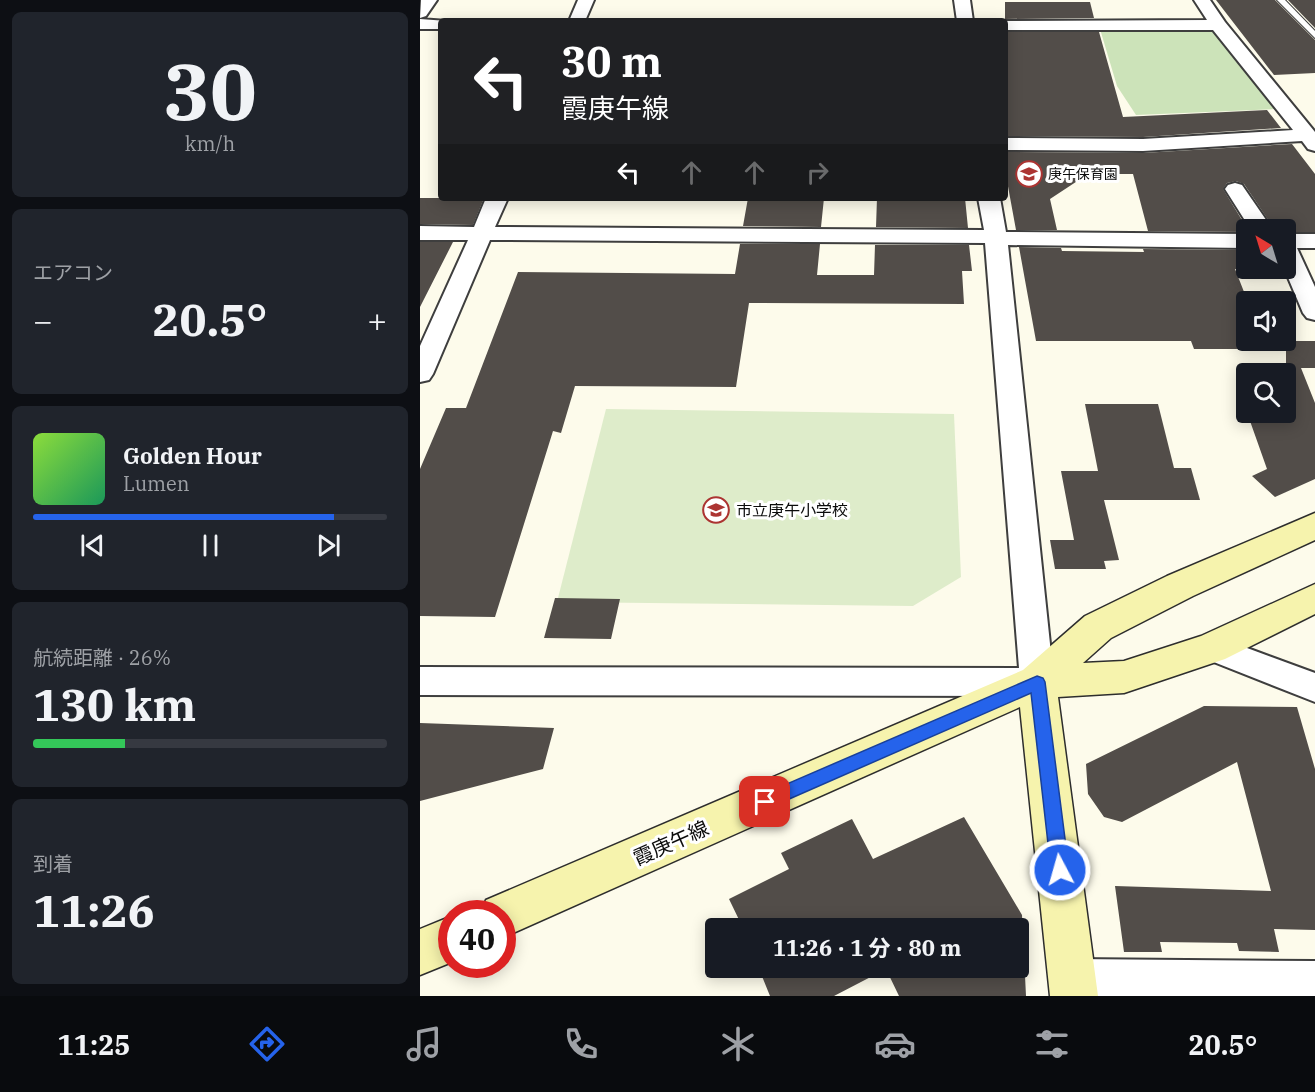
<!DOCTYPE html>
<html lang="ja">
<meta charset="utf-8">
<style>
:root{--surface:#171b24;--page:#20242c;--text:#f1f3f6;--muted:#9ea1a6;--line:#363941;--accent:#2563eb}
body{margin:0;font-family:"IBM Plex Serif","Noto Sans JP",serif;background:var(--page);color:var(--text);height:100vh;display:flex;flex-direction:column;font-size:22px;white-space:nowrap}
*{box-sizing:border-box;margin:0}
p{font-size:20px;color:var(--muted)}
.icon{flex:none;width:33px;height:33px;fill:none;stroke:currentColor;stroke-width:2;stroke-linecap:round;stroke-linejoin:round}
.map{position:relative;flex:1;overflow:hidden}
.details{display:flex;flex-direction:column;gap:12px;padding:12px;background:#0d0f14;width:420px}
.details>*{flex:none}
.hud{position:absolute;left:18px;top:18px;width:570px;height:183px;border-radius:6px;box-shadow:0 3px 15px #0003;background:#202124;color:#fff;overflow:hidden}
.needle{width:39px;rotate:322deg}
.fabs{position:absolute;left:816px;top:219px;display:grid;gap:12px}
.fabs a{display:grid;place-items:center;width:60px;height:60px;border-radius:6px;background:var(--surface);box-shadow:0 3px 15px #0003;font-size:30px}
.speed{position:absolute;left:18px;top:900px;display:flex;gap:12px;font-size:30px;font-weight:700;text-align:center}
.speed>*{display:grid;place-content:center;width:78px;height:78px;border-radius:50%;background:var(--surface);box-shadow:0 3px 15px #0003;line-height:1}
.speed .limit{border:9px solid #d22;background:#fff;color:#111}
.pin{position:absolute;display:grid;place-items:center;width:51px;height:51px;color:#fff;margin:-26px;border-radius:12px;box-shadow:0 3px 9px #0006}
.me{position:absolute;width:66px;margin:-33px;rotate:354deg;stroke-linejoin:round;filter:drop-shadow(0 0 4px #0008)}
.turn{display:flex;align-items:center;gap:21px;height:126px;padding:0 24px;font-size:27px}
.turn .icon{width:78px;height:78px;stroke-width:2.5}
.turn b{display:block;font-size:42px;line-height:51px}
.lanes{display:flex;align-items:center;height:57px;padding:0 24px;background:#0003;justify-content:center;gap:30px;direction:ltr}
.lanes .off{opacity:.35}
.big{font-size:45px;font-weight:700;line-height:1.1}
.details .tile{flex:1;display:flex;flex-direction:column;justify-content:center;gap:9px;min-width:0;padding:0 21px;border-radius:9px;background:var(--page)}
.details .dial{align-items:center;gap:0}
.dial b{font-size:78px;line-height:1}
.song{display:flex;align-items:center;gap:18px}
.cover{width:72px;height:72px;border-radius:9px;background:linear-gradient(135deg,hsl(90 70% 55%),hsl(150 70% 35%))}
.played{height:6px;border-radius:3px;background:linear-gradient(90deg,var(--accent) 85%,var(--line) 85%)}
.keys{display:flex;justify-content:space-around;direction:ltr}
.heat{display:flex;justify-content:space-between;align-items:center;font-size:33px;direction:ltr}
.charge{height:9px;border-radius:4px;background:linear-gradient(90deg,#34c759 26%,var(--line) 0)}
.trip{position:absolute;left:285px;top:918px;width:324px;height:60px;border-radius:6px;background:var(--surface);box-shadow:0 3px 15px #0003;font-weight:700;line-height:60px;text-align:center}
.dock{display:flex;height:96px;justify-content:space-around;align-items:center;background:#090b0e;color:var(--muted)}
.dock .icon{width:42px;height:42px}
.dock .current{color:var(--accent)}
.dock b{font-size:27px;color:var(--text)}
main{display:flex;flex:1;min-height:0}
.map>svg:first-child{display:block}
.green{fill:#cce3b9}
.pitch{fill:#deecca}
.building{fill:#524d49}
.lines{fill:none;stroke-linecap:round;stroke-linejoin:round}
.lane-casing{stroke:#3e3e3e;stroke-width:2}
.street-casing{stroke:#3e3e3e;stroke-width:4}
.secondary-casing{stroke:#2d2d2d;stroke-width:3}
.lane{fill:#fff;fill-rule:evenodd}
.street{fill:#fff;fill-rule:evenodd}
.secondary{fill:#f6f3ad;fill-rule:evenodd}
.route{fill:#2563eb;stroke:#184099;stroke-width:1.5}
.labels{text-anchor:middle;stroke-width:6;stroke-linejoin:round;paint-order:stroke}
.far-poi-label{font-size:14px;fill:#0b0b0b;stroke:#fff;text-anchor:start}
.poi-label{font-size:16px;fill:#0b0b0b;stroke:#fff;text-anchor:start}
.near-street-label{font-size:20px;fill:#0b0b0b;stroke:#fff}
</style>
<main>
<section class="details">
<div class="tile dial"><b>30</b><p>km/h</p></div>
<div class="tile"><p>エアコン</p>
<div class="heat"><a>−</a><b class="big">20.5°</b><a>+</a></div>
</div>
<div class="tile">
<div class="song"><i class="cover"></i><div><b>Golden Hour</b><p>Lumen</p></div></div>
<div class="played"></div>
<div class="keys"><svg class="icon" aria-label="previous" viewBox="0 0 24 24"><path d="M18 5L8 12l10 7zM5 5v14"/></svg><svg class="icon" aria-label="pause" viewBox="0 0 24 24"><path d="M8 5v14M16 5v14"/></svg><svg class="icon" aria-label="next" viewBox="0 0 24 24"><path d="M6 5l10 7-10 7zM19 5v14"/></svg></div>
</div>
<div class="tile"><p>航続距離 · 26%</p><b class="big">130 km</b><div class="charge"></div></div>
<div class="tile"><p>到着</p><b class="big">11:26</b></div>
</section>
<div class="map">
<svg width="895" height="996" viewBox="0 0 895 996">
<rect width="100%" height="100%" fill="#fdfbeb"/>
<!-- green -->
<path class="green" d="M782,28L794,32L855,109L716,115L697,86L680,29Z"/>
<!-- pitch -->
<path class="pitch" d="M186,409L534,414L541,577L493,606L137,602Z"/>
<!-- building -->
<path class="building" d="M796,0H855L895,40V73L854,75Z
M868,0H895V28Z
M585,2H670L674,18L585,19Z
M585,32H679L703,117L847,110L861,128L723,137L585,136Z
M872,144L895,174V232H866V230H855L824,184L816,181L807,183L803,189L828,230L826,232L728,231L713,174H668L630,199L637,230H596L585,170V152L723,153Z
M0,198H64L53,225L0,224Z
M328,198H404L401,227L323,226Z
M457,198H545L548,228L456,227Z
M0,242H33L0,307Z
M320,244H400L397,275H454L455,245H549L552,271H542L544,304L329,303L316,387L155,386L141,433L133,431L75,617L0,616V469L26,408H46L98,272L315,274Z
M599,247L641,248L642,251L724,252L723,249L826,250V268L862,269H815L828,302L826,340H844L847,349H774L771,341H616Z
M866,333L870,341H895V368H881L895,403V479L855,497L832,476L847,469L830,421H844L841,412H866Z
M665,404H738L754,468H771L780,500H684L699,560L684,561L686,569H635L630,540H654L641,471H678Z
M135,598L200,599L191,639L124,638Z
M784,706L877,707L895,769V930L854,929L859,952L819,951L817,943L740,942L742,952H704L695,886L851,891L817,762L702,822L684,817L668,794L666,764Z
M0,723L134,728L123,769L0,801Z
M544,817L602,915L606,996H479L466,969L414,996H350L339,969L343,968H598V928H323L309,899L369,869L361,853L432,819L453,859Z"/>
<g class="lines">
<!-- lane casing -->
<g class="lane-casing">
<path id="lane" d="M857,0H865L895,31V38Z"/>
</g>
<!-- street casing -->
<g class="street-casing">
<path id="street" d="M1,0H17L6,16L0,18Z
M158,0H174L165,21H149Z
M534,0H550L553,21H537Z
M774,0H790L805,22L895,132V151L888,149L882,141L723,151L585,150V138L723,139L873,130L793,30H585V21H581L787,20Z
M0,19L27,21H21V29H0Z
M815,183L822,185L853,230H831L805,189L808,185Z
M66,198H88L75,227L564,230L558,198H580L586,232L826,234V248L588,245L634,682L629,692L617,696L0,695V667L599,668L565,243L70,240L13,374L9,380L0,382V346L48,240H0V226L54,227Z
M866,234H895V248H877L895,287V320L887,318L883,313L864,268Z
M792,635L895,673V702L781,657L776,648L781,639Z
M652,959L895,961V996H644L638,993L632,979L638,965Z"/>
</g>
<!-- secondary casing -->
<g class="secondary-casing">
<path id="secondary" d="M895,513V540L773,596L691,638L663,663L704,661L781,636L895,584V614L805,659L704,693L638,697L678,996H630L600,707L82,938V914H60L66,900L603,670L665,616L747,576Z
M32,916V962L0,975V929Z"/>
</g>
<!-- lane -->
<use href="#lane" class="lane"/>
<!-- street -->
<use href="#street" class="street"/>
<!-- secondary -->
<use href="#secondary" class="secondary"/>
</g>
<!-- route -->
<path class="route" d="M617,676L623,678L625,682L649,870L646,876L640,879L633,876L631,870L611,693L351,807L345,810L339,807L337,802L339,796Z"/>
<!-- icons -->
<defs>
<g id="school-ring" transform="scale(1.35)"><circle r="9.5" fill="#fff" stroke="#ac3432" stroke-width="1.5"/><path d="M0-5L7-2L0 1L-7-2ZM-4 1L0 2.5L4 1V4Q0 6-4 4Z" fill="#ac3432"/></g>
</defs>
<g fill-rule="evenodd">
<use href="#school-ring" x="609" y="174"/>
<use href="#school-ring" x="296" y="510"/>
</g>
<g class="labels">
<!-- far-poi labels -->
<g class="far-poi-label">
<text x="628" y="179">庚午保育園</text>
</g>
<!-- poi labels -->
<g class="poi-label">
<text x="316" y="516">市立庚午小学校</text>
</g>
<!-- near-street labels -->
<g class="near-street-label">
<text transform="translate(251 843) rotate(-24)" y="7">霞庚午線</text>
</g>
</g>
</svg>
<div class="fabs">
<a><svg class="needle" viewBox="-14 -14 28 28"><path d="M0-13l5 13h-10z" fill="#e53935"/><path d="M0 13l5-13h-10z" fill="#9ea1a6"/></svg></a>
<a><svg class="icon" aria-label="sound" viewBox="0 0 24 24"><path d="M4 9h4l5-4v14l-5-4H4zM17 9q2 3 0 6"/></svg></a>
<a><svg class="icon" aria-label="search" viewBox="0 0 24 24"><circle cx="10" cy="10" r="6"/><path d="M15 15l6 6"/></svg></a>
</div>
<div class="speed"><div class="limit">40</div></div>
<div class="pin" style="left:345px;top:802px;background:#d93025"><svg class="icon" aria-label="arrive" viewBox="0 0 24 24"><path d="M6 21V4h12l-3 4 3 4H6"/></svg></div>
<svg class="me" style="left:640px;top:870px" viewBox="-20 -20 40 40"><circle r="17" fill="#2563eb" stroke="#fff" stroke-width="3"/><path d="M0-11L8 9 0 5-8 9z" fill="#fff"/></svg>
<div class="trip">11:26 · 1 分 · 80 m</div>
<div class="hud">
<div class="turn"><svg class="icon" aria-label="left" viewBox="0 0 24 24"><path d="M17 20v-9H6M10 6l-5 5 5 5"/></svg><div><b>30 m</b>霞庚午線</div></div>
<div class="lanes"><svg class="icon" aria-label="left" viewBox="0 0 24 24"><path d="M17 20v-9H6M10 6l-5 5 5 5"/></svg><svg class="icon off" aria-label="ahead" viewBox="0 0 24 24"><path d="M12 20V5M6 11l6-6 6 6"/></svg><svg class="icon off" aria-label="ahead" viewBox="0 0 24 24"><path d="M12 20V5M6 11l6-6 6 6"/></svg><svg class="icon off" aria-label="right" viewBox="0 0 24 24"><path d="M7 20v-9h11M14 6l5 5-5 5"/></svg></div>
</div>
</div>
</main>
<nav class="dock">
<b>11:25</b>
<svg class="icon current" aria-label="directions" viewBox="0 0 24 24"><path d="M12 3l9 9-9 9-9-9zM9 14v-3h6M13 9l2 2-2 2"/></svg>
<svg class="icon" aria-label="music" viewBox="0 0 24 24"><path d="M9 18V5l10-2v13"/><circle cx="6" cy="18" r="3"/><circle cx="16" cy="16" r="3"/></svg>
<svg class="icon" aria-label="phone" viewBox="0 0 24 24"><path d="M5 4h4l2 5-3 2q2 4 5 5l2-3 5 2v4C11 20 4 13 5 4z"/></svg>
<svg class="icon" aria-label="climate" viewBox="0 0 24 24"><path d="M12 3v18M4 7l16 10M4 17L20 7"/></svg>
<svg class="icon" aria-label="car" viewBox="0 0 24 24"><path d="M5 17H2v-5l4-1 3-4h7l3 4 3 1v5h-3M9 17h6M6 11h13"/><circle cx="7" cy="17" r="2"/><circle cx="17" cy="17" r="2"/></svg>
<svg class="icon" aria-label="filters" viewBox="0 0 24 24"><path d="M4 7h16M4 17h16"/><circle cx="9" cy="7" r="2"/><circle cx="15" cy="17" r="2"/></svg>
<b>20.5°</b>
</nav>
